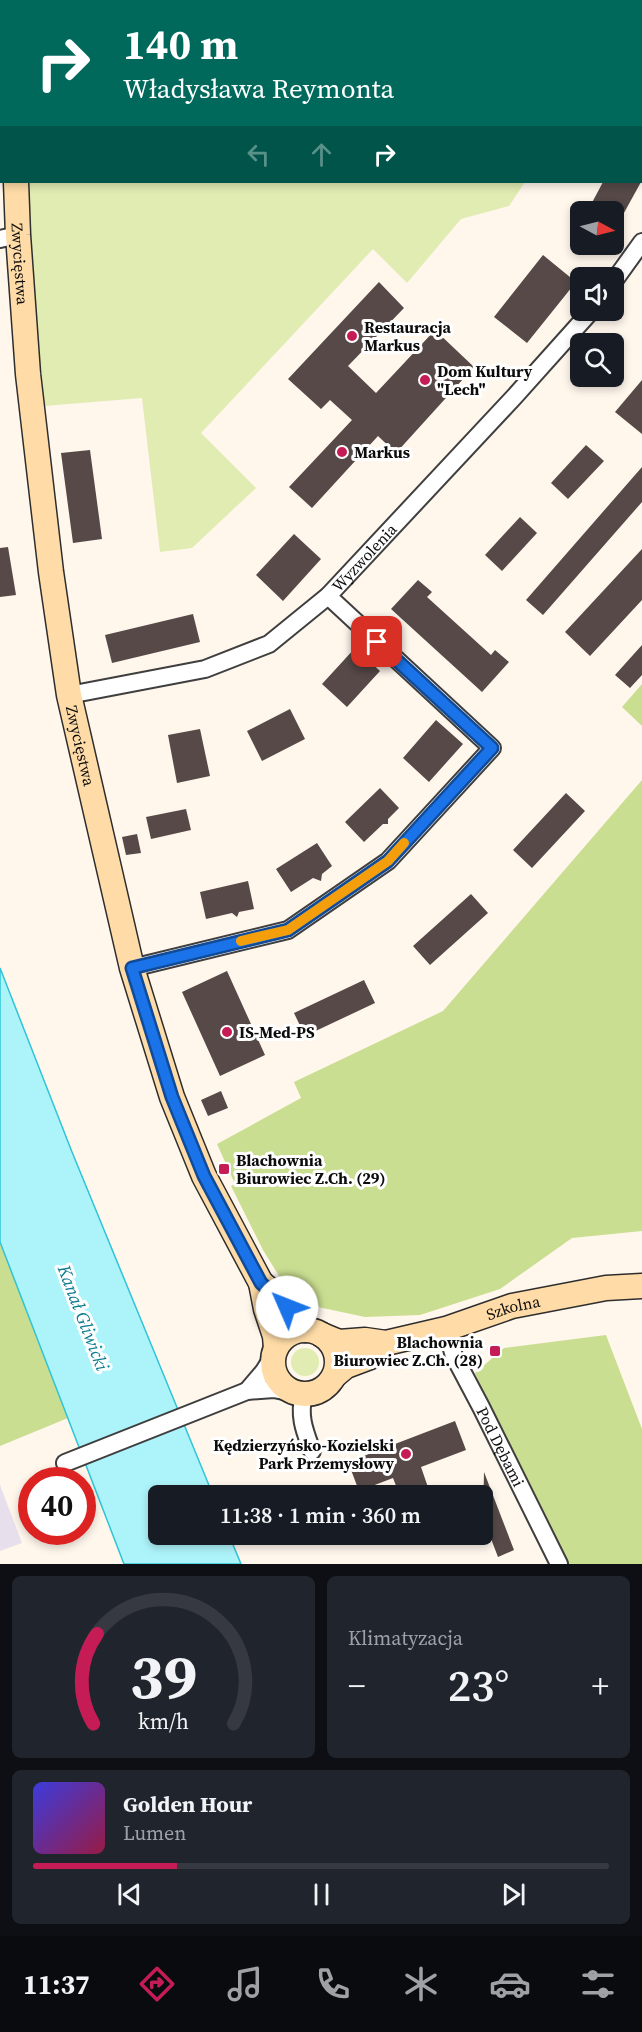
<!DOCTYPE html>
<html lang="pl">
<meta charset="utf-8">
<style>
:root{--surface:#171b24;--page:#20242c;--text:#f1f3f6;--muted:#9ea1a6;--line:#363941;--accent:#c51c55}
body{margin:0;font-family:"Source Serif 4",serif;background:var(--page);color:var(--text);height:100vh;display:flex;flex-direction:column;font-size:22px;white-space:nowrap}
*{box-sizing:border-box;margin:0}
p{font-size:20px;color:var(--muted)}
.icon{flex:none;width:33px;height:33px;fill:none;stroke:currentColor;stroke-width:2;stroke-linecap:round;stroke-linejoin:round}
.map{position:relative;height:1564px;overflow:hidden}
.details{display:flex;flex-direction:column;gap:12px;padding:12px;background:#0d0f14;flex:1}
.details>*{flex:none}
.top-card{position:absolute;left:0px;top:0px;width:642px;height:183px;box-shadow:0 3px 9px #0003;background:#00695c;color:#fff;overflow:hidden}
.needle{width:39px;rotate:97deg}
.fabs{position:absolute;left:570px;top:201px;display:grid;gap:12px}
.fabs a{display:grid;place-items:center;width:54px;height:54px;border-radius:9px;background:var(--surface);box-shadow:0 3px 9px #0003;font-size:30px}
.speed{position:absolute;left:18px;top:1467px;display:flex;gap:12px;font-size:30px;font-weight:700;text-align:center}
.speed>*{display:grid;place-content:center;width:78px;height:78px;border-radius:50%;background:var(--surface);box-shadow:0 3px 9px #0003;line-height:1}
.speed .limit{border:9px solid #d22;background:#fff;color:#111}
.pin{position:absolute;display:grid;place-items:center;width:51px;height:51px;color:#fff;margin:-26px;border-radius:12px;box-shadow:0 3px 9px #0006}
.me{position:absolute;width:66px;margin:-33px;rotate:314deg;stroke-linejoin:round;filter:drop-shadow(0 0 4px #0008)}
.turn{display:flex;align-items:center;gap:21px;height:126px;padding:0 24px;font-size:27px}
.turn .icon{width:78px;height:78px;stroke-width:2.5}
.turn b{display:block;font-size:42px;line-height:51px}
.lanes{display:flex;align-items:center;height:57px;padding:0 24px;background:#0003;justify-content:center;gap:30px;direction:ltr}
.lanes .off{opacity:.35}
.big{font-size:45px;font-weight:600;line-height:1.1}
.details .tile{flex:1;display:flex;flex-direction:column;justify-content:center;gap:9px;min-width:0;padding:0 21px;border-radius:9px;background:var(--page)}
.details .dial{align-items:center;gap:0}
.dial svg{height:156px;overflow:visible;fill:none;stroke:var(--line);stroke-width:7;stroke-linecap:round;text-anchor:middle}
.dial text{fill:var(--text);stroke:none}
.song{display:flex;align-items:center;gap:18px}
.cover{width:72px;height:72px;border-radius:9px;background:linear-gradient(135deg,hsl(240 70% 55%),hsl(340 70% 35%))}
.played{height:6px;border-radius:3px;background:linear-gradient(90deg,var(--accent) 25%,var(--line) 25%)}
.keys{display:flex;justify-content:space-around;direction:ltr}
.heat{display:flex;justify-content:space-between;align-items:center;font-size:33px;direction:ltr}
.details .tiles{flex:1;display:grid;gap:12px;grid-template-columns:1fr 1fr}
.tile:last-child{grid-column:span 2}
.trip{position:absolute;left:148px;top:1485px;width:345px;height:60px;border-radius:9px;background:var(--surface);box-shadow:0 3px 9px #0003;font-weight:600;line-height:60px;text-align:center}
.tab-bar{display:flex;height:96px;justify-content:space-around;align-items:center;background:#090b0e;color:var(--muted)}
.tab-bar .icon{width:42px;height:42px}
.tab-bar .selected{color:var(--accent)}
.tab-bar b{font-size:27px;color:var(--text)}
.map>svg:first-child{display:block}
.industrial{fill:#e7e0ec}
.green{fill:#e1ecb3}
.forest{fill:#cade91}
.water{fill:#adf4fa;stroke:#2fc4d6;stroke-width:1.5}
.building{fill:#564948}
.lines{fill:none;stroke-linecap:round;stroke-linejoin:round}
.street-casing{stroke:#3f3f3f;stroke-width:20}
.secondary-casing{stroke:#2e2e2e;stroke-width:27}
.street{stroke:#fff;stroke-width:16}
.secondary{stroke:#ffdca7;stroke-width:24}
.route-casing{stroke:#114b97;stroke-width:15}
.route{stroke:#1a73e8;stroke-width:10}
.slow{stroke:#f59e0b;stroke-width:10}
.poi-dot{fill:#c51c55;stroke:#fff;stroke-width:2}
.labels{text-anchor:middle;stroke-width:6;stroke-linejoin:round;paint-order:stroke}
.street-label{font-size:16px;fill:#0c0c0c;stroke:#fff}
.poi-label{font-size:16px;font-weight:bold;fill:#0c0c0c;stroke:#fff;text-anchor:start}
.water-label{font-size:18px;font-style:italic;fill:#0e7d90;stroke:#fff}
</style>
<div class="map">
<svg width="642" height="1564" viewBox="0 0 642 1564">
<rect width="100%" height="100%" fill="#fff6ec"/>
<!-- industrial -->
<path class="industrial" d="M0,1485L22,1543L0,1551Z"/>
<!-- green -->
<path class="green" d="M303,0H598V2L301,1Z
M16,182H525L509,206L461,219L407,283L373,249L201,433L256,488L192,548L160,552L142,398L32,407Z
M291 1362a14 14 0 1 1 28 0a14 14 0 1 1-28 0Z"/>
<!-- forest -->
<path class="forest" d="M642,684V726L622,707Z
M642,780V1231L572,1238L500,1289L420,1315L365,1317L318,1307L289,1292L263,1250L231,1186L235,1184L217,1144L301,1098L294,1082L443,1011Z
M0,1242L68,1418L0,1446Z
M606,1335L642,1429V1564H549L475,1373L504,1348Z"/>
<!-- water -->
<path class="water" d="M0,968L72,1152L213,1495L159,1496V1534L229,1535L241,1564H124L0,1242Z"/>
<!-- building -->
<path class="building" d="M603,182H641L614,231V212H587Z
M543,255L576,282L527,343L494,317Z
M379,282L404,308L348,366L376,393L435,330L474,367L396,453L378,436L312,508L289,487L352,420L330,400L321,409L288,379Z
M642,380V434L615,412Z
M586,445L604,461L568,499L551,483Z
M90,450L102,539L73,543L61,453Z
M642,467V502L543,615L526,600Z
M520,517L537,533L502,571L485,555Z
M294,534L321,559L283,601L256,575Z
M8,547L16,595L0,597V548Z
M642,549V600L590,656L565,632Z
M418,580L432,592L427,597L491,655L495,650L509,662L482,692L391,609Z
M193,614L200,642L112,663L105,635Z
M642,645V675L630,688L615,675Z
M355,648L380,671L347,707L322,684Z
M290,709L305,739L262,761L247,731Z
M436,720L463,744L429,782L403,758Z
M200,729L210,776L177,783L168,735Z
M380,788L399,808L388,819V824H383L364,842L345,822Z
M566,793L585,811L532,868L513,850Z
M186,809L191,830L151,839L146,817Z
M137,834L141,853L126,855L122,837Z
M317,843L332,866L322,874L321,881L313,878L291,892L276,869Z
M248,881L254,909L239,912L237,917L232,913L206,919L200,892Z
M471,894L488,913L430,965L413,946Z
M227,971L265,1055L220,1076L182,992Z
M364,980L375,1003L305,1036L294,1013Z
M221,1091L228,1108L208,1116L201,1100Z
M455,1421L466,1450L421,1467L431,1496H400L393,1478L359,1491L348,1462Z
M484,1472L514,1550L498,1557L483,1518Z"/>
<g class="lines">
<!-- street casing -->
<g class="street-casing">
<g id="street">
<path d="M0,20L2,26"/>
<path d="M0,93H2"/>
<path d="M0,239L18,235"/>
<path d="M614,281L642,242"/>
<path id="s1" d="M69,695L205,669L269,644L328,596L515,396L592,310"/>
<path d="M132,968L288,930L388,861L492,748L328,596"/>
<path id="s2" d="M446,1329L454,1356L481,1407L559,1564"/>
<path d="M247,1391L264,1371L272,1358"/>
<path d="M304,1395C298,1416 305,1432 312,1451"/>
<path d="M65,1463L247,1391L274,1389L293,1393"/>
</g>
</g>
<!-- secondary casing -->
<g class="secondary-casing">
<g id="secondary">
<path d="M88,2L89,0"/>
<path id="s3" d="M16,182L18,235L28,374L51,572L69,695L132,968L172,1097L204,1176L261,1283L266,1309L275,1336L276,1348"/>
<path d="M261,1283L283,1301L306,1330"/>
<circle cx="305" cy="1362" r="32"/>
<path id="s4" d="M322,1335L339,1342L365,1340L386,1343L446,1329L512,1306L606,1288L642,1286"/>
<path d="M334,1376L346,1366L370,1357L386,1343"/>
</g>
</g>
<!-- street -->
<use href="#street" class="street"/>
<!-- secondary -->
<use href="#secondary" class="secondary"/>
</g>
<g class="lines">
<!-- route casing -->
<g class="route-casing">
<path id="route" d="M287,1307L261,1283L204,1176L172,1097L132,968L288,930L388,861L492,748L377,642"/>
</g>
<!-- route -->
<use href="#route" class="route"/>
<!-- slow -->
<path class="slow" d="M241,941L288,930L388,861L404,843"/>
</g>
<!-- markers -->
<g class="poi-dot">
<circle cx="352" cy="336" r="6"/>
<circle cx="425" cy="380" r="6"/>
<circle cx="342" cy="452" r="6"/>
<circle cx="227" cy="1032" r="6"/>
<rect x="218" y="1163" width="12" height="12" rx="3"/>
<rect x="489" y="1345" width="12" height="12" rx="3"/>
<circle cx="406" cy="1454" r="6"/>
</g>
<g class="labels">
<!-- street labels -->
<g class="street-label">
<text dy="6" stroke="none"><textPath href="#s3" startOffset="82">Zwycięstwa</textPath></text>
<text dy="6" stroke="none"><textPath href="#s1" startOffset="336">Wyzwolenia</textPath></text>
<text dy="6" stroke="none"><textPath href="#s3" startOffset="568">Zwycięstwa</textPath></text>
<text dy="6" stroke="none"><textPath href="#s4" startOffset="198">Szkolna</textPath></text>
<text dy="6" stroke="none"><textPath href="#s2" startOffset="130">Pod Dębami</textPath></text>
</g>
<!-- poi labels -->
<g class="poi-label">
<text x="364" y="333">Restauracja<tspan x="364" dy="18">Markus</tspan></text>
<text x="437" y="377">Dom Kultury<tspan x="437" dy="18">"Lech"</tspan></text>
<text x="354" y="458">Markus</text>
<text x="239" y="1038">IS-Med-PS</text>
<text x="236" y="1166">Blachownia<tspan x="236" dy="18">Biurowiec Z.Ch. (29)</tspan></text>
<text x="483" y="1348" text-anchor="end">Blachownia<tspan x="483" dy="18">Biurowiec Z.Ch. (28)</tspan></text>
<text x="394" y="1451" text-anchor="end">Kędzierzyńsko-Kozielski<tspan x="394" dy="18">Park Przemysłowy</tspan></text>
</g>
<!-- water labels -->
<g class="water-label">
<text transform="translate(83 1318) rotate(69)" y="6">Kanał Gliwicki</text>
</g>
</g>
</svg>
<div class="fabs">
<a><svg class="needle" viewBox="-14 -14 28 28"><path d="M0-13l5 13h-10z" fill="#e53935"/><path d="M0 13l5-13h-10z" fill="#9ea1a6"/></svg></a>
<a><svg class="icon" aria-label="sound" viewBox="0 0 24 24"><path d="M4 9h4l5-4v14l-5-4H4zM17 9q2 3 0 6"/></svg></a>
<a><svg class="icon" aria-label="search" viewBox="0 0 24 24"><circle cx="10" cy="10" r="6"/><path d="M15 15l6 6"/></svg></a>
</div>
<div class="speed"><div class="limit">40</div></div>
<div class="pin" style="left:377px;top:642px;background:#d93025"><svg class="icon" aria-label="arrive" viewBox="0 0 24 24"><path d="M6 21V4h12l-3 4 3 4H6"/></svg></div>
<svg class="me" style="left:287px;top:1307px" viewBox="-20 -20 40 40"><circle r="19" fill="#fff"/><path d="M0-13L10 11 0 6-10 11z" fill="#1a73e8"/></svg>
<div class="trip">11:38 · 1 min · 360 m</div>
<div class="top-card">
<div class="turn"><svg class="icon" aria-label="right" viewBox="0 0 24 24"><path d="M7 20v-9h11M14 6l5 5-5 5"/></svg><div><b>140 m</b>Władysława Reymonta</div></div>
<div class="lanes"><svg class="icon off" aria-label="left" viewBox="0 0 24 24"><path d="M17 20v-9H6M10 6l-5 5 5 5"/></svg><svg class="icon off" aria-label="ahead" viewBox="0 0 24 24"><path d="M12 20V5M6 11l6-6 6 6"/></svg><svg class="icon" aria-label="right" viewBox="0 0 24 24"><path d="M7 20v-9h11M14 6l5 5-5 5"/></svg></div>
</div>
</div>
<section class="details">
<div class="tiles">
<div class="tile dial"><svg viewBox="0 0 100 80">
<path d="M14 69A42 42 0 1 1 86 69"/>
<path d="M14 69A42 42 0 0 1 16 23" stroke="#c51c55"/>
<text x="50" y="56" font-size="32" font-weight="700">39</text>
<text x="50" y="72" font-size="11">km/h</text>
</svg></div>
<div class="tile"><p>Klimatyzacja</p>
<div class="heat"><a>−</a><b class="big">23°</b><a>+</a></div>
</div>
<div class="tile">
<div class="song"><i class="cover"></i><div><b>Golden Hour</b><p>Lumen</p></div></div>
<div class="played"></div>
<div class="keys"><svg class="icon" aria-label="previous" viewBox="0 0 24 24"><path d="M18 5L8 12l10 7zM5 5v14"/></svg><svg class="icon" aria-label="pause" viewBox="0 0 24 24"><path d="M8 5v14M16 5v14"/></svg><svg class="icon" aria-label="next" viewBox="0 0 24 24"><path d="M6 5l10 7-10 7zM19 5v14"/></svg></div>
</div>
</div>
</section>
<nav class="tab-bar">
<b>11:37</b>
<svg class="icon selected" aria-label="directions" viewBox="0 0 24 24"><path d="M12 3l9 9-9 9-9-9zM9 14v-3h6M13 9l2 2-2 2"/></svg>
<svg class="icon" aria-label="music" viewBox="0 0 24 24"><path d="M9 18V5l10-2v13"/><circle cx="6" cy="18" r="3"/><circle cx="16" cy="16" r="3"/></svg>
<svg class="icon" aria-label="phone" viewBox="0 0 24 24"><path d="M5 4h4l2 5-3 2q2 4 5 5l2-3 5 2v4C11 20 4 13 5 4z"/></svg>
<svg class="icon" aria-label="climate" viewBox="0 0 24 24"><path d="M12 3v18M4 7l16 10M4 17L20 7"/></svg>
<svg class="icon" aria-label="car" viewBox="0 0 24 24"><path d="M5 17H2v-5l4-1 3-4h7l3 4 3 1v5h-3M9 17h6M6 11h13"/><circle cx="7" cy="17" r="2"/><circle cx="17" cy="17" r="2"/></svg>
<svg class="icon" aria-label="filters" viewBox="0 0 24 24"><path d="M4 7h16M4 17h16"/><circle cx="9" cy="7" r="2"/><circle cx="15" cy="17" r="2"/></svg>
</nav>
